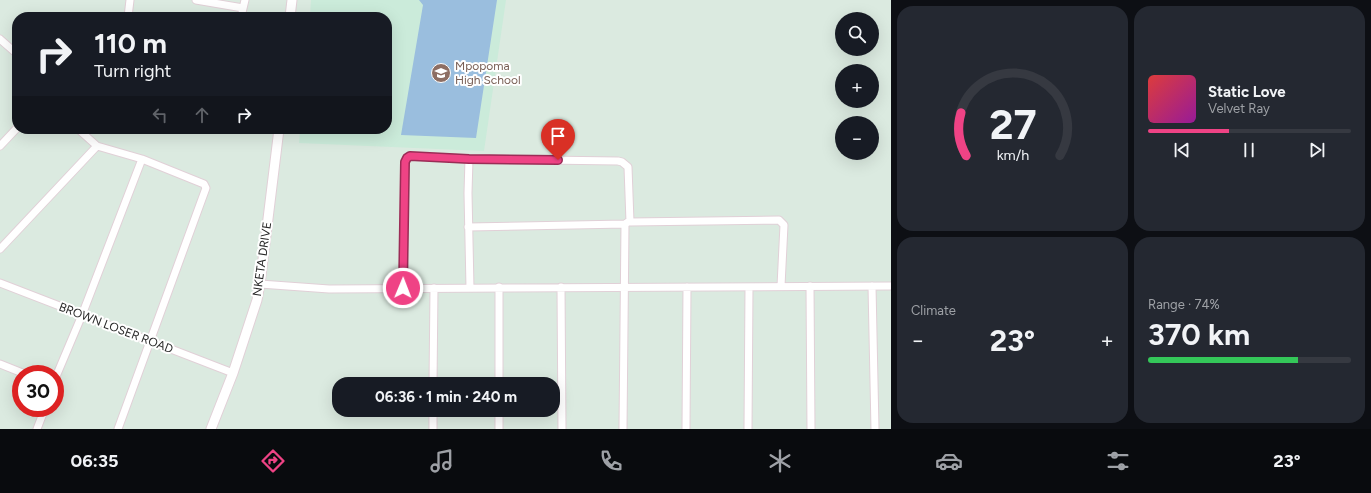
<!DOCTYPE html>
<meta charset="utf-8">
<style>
:root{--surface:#171b24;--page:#242831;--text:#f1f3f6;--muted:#9ea1a6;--line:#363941;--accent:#ef4385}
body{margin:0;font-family:Figtree,sans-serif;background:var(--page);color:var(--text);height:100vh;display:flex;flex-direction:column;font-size:15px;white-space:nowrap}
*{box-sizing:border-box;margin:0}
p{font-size:13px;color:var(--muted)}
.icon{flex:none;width:22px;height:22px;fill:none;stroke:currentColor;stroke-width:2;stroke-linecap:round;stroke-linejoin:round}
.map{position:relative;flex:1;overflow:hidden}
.drawer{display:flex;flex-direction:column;gap:6px;padding:6px;background:#0d0f14;width:480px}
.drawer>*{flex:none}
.banner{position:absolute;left:12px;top:12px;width:380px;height:122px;border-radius:16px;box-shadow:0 4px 16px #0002;background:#171b24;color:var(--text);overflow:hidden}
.controls{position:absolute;left:835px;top:12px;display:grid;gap:8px}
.controls a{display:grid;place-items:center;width:44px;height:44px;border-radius:50%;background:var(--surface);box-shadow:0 4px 16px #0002;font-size:20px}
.speed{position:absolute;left:12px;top:365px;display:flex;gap:8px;font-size:20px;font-weight:700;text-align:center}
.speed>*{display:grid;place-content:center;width:52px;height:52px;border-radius:50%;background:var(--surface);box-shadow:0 4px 16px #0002;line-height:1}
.speed .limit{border:6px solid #d22;background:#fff;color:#111}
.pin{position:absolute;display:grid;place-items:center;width:34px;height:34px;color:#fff;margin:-41px -17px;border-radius:50% 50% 50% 0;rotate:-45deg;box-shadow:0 0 4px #0007}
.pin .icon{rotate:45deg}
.me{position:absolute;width:44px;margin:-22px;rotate:1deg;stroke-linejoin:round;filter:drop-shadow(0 0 3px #0008)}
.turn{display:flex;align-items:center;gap:14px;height:84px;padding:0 16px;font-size:18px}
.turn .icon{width:52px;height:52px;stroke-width:2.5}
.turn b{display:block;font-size:28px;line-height:34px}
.lanes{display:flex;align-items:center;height:38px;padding:0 16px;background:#0003;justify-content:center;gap:20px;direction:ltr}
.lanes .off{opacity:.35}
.big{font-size:30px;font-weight:700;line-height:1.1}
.drawer .widget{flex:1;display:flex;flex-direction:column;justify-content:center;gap:6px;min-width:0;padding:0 14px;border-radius:16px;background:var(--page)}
.drawer .dial{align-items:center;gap:0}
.dial svg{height:104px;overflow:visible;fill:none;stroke:var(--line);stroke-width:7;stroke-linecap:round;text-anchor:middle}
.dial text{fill:var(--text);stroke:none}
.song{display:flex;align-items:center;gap:12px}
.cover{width:48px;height:48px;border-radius:6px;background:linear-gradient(135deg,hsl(0 70% 55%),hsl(300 70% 35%))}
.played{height:4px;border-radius:2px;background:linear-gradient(90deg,var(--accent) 40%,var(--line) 40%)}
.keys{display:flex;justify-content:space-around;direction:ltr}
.heat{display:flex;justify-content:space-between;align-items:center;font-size:22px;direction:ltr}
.charge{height:6px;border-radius:3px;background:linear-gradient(90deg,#34c759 74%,var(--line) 0)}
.drawer .tiles{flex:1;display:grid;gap:6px;grid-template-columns:repeat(2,1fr)}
.trip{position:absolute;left:332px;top:377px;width:228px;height:40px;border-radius:16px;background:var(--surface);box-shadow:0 4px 16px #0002;font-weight:700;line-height:40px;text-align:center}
.tab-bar{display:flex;height:64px;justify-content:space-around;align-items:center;background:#090b0e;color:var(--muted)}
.tab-bar .icon{width:28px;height:28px}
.tab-bar .current{color:var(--accent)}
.tab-bar b{font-size:18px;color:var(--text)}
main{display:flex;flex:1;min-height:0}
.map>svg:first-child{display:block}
.education{fill:#cbebda}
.green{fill:#9abede}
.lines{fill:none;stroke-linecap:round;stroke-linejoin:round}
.minor-casing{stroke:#e1d0d7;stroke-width:9}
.tertiary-casing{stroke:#e1d0d7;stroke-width:11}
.minor{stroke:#fff;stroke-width:7}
.tertiary{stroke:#fff;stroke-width:9}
.route-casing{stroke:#9b2c56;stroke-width:10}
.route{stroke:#ef4385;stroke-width:7}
.labels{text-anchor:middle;stroke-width:4;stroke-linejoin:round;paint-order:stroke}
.education-label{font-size:12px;fill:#785e54;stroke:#fff;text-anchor:start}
.street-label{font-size:12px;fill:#282828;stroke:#fff}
</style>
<main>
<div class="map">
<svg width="891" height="429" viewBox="0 0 891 429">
<rect width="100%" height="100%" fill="#dbeae0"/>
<!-- education -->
<path class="education" d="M311,0H506L484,151L299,143L300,129H387V17H310Z"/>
<!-- green -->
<path class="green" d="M419,0H497L476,138L401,135L423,5Z"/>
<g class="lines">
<!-- minor casing -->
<g class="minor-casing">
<path id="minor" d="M196,0L243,8
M128,17L130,0
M241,17L245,0
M0,39L17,54
M78,129L97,146L142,159L204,184L206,188L118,429
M0,146L17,128
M469,159L468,193L470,288
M468,227L625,224L628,222
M0,249L97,146
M0,283L233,373
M260,284L329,289L891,286
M810,286L811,429
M872,286L875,429
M561,287L562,429
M403,288L405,162L407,158L410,156L469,159L618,161L622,162L628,167L630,222L779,220L784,225L781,286
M0,364L25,374
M55,379L82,315L142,159
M433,384L434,288
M499,384V287
M37,429L45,408
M433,429V410
M499,429V410
M623,429L625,224
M686,429L687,287
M748,429L749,288"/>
</g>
<!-- tertiary casing -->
<g class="tertiary-casing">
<path id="tertiary" d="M290,17L292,0
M211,429L233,373L257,300L260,284L279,129"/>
</g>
<!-- minor -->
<use href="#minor" class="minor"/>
<!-- tertiary -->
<use href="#tertiary" class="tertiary"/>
</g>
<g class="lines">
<!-- route casing -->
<g class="route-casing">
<path id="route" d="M403,288L405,162L407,158L410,156L469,159L558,160"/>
</g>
<!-- route -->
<use href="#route" class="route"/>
</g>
<!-- icons -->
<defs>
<g id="school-disc" transform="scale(1)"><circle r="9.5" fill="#8d6e63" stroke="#fff"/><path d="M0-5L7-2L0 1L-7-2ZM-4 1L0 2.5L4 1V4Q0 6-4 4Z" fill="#fff"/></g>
</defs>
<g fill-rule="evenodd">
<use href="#school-disc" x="441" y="73"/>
</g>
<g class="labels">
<!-- education labels -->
<g class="education-label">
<text x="455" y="70">Mpopoma<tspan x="455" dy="14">High School</tspan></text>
</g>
<!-- street labels -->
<g class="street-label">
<text transform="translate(262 259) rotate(-82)" y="4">NKETA DRIVE</text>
<text transform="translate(116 328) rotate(21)" y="4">BROWN LOSER ROAD</text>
</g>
</g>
</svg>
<div class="controls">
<a><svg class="icon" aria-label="search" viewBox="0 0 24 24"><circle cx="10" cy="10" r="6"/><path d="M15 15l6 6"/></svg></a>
<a>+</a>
<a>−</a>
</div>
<div class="speed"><div class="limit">30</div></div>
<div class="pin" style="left:558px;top:160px;background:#d93025"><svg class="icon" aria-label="arrive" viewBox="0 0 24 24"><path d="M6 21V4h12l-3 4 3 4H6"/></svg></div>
<svg class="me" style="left:403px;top:288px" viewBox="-20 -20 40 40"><circle r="17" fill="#ef4385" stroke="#fff" stroke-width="3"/><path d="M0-11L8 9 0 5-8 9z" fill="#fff"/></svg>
<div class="trip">06:36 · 1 min · 240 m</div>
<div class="banner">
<div class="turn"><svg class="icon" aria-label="right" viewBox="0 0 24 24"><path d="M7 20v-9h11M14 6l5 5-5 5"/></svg><div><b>110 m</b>Turn right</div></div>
<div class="lanes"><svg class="icon off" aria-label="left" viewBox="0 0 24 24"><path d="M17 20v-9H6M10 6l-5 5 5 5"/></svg><svg class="icon off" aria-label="ahead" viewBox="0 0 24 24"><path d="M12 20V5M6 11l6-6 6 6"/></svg><svg class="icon" aria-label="right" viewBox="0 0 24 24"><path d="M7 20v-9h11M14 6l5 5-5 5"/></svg></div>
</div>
</div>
<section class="drawer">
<div class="tiles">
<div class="widget dial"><svg viewBox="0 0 100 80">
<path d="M14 69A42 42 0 1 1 86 69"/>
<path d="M14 69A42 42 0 0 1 10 36" stroke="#ef4385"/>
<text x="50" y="56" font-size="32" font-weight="700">27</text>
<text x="50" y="72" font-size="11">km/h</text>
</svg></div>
<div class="widget">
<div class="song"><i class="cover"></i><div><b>Static Love</b><p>Velvet Ray</p></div></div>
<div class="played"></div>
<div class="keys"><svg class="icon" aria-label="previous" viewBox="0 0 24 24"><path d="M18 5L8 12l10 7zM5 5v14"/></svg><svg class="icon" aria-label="pause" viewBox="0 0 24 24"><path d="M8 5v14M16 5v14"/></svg><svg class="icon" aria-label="next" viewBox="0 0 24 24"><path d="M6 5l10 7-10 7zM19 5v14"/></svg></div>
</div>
<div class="widget"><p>Climate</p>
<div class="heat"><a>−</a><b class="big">23°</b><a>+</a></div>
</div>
<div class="widget"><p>Range · 74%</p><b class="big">370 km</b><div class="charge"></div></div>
</div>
</section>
</main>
<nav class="tab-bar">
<b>06:35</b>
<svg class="icon current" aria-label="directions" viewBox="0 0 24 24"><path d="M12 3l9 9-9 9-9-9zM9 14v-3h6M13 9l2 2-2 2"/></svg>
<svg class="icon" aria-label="music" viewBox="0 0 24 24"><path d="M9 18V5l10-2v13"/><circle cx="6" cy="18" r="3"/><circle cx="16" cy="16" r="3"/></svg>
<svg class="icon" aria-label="phone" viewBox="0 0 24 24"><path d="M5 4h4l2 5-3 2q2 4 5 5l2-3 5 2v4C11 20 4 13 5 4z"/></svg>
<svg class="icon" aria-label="climate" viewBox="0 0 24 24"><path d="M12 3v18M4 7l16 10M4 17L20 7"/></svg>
<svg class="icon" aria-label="car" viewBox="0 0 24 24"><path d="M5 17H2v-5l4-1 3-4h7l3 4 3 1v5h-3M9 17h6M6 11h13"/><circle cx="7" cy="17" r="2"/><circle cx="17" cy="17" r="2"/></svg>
<svg class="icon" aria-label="filters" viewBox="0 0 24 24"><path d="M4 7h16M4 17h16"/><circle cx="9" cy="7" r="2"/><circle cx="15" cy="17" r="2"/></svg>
<b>23°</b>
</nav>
